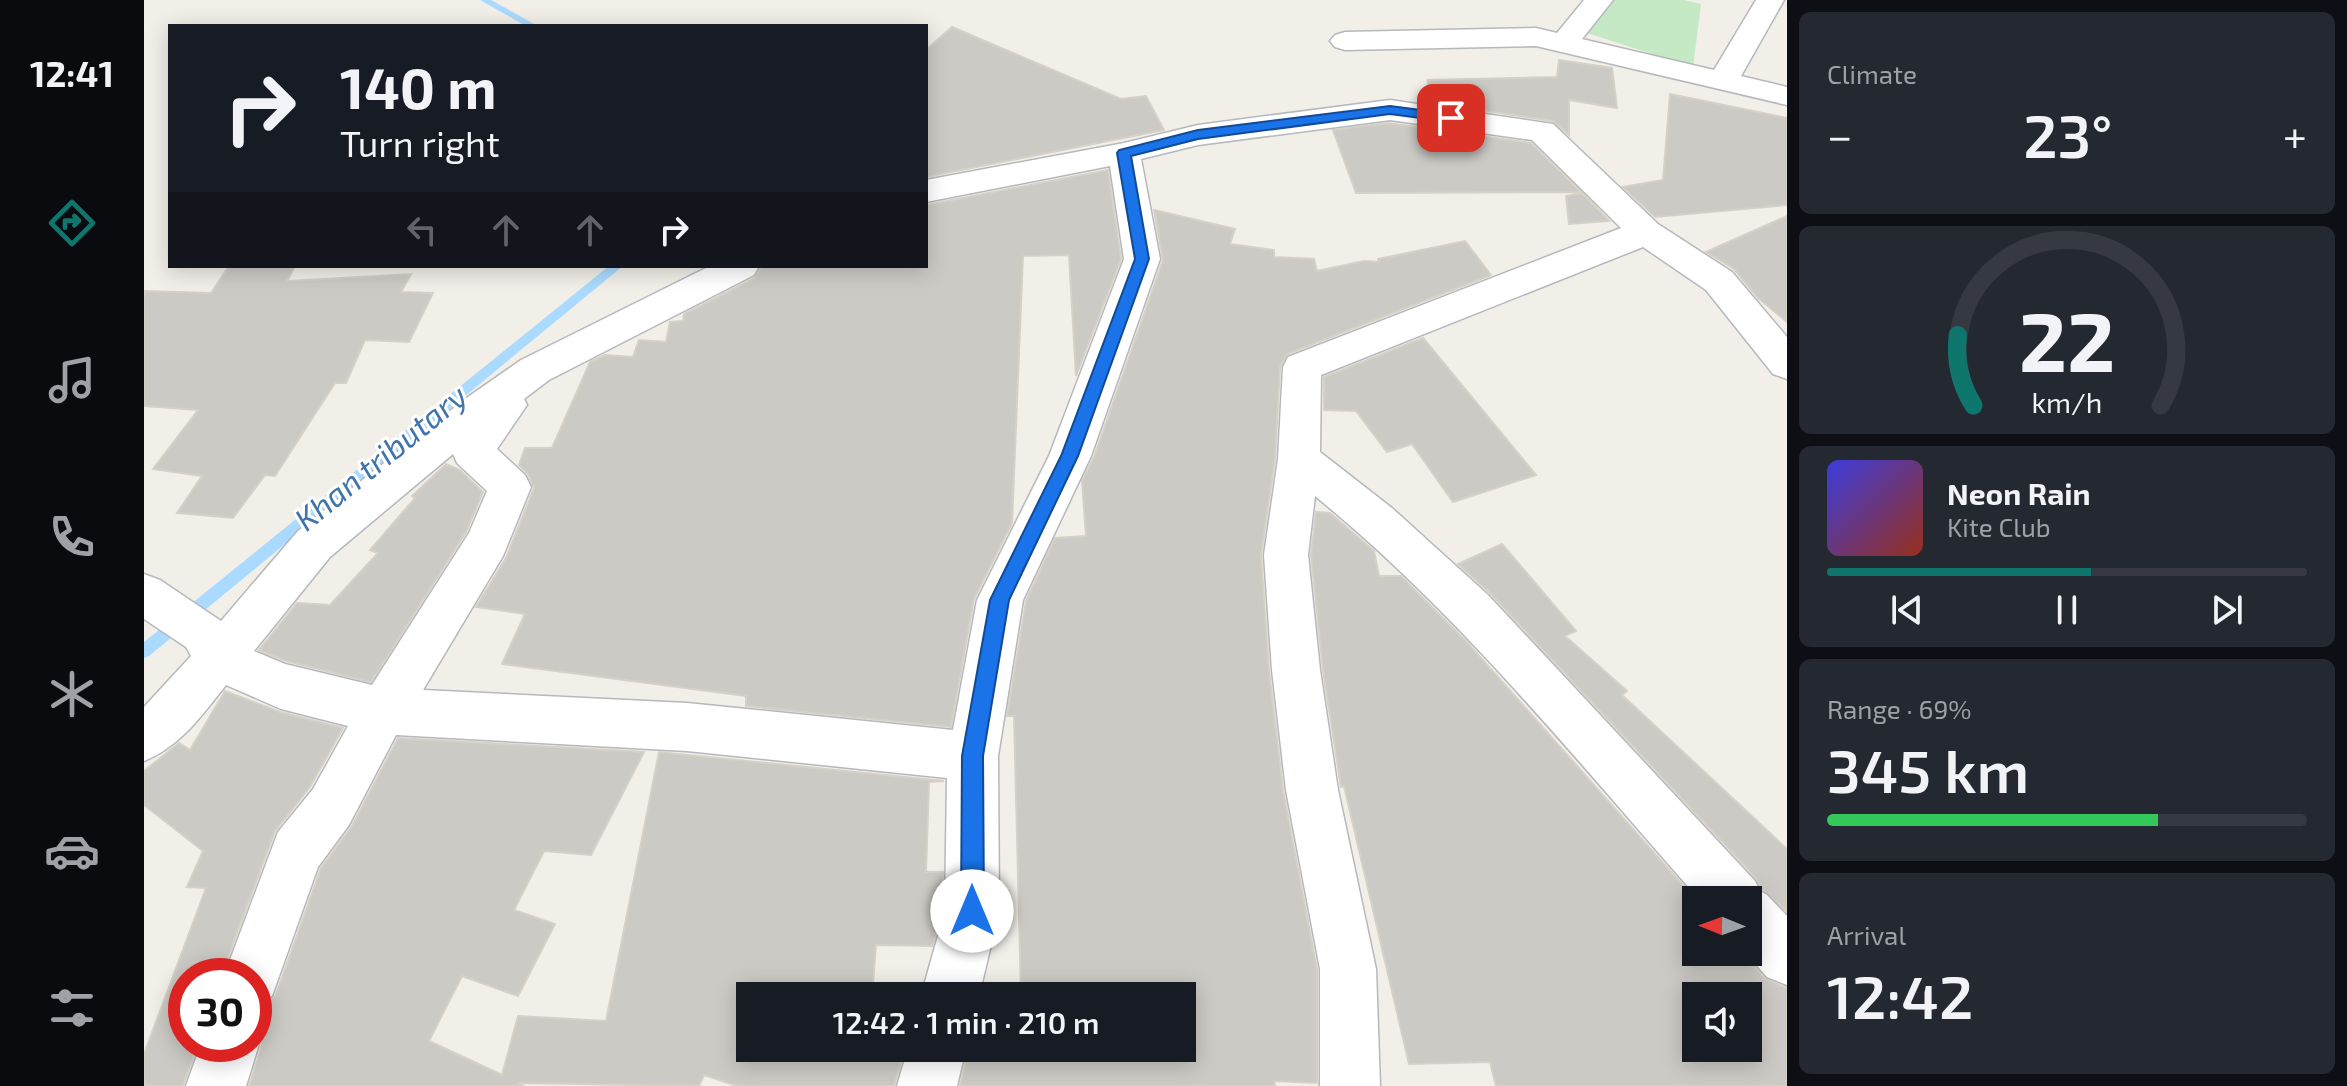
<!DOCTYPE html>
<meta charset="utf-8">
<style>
:root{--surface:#171b24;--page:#242831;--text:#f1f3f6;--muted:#9ea1a6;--line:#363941;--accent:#0f766e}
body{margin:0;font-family:"Exo 2",sans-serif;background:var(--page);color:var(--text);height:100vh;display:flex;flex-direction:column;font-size:30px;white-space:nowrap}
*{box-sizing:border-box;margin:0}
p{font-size:26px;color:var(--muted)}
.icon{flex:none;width:44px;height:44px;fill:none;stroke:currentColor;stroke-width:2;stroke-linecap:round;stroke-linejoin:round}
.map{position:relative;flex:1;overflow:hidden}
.panel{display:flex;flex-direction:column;gap:12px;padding:12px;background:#0d0f14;width:560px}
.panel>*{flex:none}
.guide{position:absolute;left:24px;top:24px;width:760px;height:244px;border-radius:0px;box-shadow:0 4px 20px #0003;background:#171b24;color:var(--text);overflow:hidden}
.needle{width:52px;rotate:271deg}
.controls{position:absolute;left:1538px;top:886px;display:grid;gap:16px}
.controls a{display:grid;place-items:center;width:80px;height:80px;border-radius:0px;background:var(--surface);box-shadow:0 4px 20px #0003;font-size:40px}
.speed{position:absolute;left:24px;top:958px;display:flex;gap:16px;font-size:40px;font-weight:700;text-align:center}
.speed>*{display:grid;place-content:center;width:104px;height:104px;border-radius:50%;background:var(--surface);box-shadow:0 4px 20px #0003;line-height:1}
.speed .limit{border:12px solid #d22;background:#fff;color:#111}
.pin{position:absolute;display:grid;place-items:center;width:68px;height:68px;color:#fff;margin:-34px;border-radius:16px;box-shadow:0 4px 12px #0006}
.me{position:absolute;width:88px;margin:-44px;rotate:0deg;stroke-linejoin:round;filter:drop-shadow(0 0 6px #0008)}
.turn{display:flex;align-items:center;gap:28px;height:168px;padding:0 40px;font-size:36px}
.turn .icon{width:104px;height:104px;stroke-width:2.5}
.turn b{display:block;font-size:56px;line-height:68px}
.lanes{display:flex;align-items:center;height:76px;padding:0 40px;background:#0003;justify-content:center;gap:40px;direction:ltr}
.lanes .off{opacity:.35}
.big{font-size:60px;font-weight:600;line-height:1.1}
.panel .card{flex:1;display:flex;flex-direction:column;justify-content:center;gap:12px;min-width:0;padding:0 28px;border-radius:12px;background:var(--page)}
.panel .dial{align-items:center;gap:0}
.dial svg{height:208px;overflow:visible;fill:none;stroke:var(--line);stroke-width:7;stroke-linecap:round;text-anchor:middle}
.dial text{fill:var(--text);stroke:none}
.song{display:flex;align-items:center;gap:24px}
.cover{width:96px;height:96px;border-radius:12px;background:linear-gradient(135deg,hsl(240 70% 55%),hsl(10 70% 35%))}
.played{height:8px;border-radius:4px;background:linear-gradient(90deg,var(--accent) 55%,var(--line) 55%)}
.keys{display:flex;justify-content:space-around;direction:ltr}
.heat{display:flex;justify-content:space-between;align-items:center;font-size:44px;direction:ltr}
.charge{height:12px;border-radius:6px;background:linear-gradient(90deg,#34c759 69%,var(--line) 0)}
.trip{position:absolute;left:592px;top:982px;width:460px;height:80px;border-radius:0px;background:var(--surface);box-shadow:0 4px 20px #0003;font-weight:600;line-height:80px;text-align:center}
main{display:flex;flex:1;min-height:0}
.tabs{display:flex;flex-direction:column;width:144px;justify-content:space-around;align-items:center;background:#090b0e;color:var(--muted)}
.tabs .icon{width:56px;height:56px}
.tabs .current{color:var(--accent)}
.tabs b{font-size:36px;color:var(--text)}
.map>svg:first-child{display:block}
.green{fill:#c5e8c5}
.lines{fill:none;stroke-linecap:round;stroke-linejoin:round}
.stream{fill:#aadaff;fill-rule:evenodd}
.building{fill:#cccac5;stroke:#d6d1c6;stroke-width:2;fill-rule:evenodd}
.minor-casing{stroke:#b5b8bc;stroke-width:3}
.minor{fill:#fff;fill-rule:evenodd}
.route{fill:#1a73e8;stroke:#114b97;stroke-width:2}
.labels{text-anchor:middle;stroke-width:6;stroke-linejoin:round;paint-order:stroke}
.water-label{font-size:32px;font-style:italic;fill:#4174aa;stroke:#fff}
</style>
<main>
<nav class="tabs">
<b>12:41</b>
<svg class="icon current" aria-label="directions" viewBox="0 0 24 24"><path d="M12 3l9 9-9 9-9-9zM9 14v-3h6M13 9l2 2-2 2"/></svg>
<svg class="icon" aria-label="music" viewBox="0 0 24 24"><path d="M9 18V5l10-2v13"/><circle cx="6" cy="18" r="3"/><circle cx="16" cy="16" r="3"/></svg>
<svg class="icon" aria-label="phone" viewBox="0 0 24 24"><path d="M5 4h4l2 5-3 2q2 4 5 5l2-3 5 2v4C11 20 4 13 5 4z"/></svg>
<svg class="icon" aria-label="climate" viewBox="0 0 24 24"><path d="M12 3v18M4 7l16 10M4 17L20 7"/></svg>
<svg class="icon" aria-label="car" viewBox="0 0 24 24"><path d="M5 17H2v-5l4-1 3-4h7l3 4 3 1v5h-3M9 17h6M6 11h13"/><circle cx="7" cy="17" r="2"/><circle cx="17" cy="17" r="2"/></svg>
<svg class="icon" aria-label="filters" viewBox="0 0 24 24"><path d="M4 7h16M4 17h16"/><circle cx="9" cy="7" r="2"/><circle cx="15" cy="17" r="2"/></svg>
</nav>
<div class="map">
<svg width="1643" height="1086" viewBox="0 0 1643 1086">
<rect width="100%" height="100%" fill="#f1efe8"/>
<!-- green -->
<path class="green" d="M1453,0H1540L1557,4L1549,67L1440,32Z"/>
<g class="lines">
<!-- stream -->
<path class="stream" d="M336,0H347L394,26H382Z
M465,266H479L5,656L0,658V642Z"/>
</g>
<!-- building -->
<path class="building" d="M808,27L977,99L1002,96L1020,130L782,177V50Z
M1415,60L1468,68L1473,108L1425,100V135L1409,121L1283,102L1284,80L1413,77Z
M1526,94L1643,118V205L1511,217L1479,187L1519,180Z
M1244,123L1387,143L1437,192L1212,193L1189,130Z
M964,170L977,259L932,376L925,255L879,256L868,523L830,599L807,727L602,706V696L358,664L381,614L332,607L362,558L390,488L384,474L375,465L381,448H408L446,362L461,355L489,357L495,340L522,342L526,322L539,321L540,314L611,278L618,266H782V205Z
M1438,193L1465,221L1425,224L1422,196Z
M1010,210L1091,229L1086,244L1130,250V257L1170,259L1173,271L1220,261L1235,262L1234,259L1321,241L1347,275L1143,354L1136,367L1131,459L1117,555L1125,670L1139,790L1173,969V1083L1130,1081L1131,1086H816L825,1048H1038V996H877L870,716H863L882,601L911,538L942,536L938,481L950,457L1019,260Z
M1643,216V322L1614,298L1590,269L1562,252Z
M85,266H151L143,281L267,274L257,292L289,293L265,342L221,340L202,383H191L131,476L121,475L89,518L33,513L58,476L9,469L54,410L0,406V291L67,293Z
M1279,338L1392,475L1309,502L1268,444L1243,452L1212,411L1180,410V377Z
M302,464L316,470L339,492L322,532L227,682L142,661L115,650L153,603L186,605L234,553L226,550L271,498L268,496Z
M1172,512L1186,513L1222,544L1230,551L1235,576H1257L1322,641L1552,900V952H1598L1621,979L1643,988V1086H1352L1346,1062L1265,1064L1200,786L1197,787L1179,670L1167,555ZM1552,996H1604V1048H1552Z
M1358,544L1432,631L1421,636L1483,691L1478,695L1643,849V912L1618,889L1613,879L1346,593L1314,564Z
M81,691L136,712L199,728L166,787L131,831L77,976H42V1044H54L39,1086H0V1054L62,888L43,887L59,851L0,805V771L35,743L46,750Z
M254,738L500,752L447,855L400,851L370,910L411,924L374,996L318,976L285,1041L358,1075L374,1016L462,1021L515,752L800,781L785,782L782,872H799L798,911L788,946L732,945L728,996H606V1048H761L750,1086H593L560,1075L555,1086L373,1083L380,1086H105L118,1045L110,1028V1006L131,997L177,868L208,826Z"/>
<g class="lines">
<!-- minor casing -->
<g class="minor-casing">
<path id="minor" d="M1440,0H1469L1438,39L1570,70L1612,0H1640L1597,76L1643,87V105L1392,46L1201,50L1191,47L1186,41L1191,35L1201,32L1392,28L1413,33Z
M1246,100L1409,124L1514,224L1588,272L1643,337V379L1629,374L1562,290L1499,247L1177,375L1176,452L1248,508L1344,595L1611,881L1616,891L1623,895L1643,916V985L1623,977L1601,952H1604V900H1556C1433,761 1316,614 1171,496L1164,555L1176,670L1194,790L1232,969L1236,1086H1176V969L1142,790L1128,670L1120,555L1134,459L1139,367L1144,357L1477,228L1388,140L1246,120L1054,145L997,159L1016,259L947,456L879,600L854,756L855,911L835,996H777L801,911L803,778L543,751L252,735L205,825L174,867L128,996L110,1003V976H80L134,832L169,789L204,726L137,709L82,685C58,715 37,746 0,761V707L47,656L42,647L0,619V574L16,580L77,621L154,531L321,399L377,360L566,266H615L610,275L405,380L380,399L383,405L353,449L381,475L387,487L359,556L279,690L543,703L809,730L833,600L905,456L980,259L966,166L782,202V180L980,143L1054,125ZM309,454L313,463L343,491L325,533L228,685L141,664L110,651L186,557Z
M110,1031L115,1044L102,1086H42L57,1044H110Z
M764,1048H822L813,1086H753Z"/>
</g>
<!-- minor -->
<use href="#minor" class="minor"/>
</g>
<!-- route -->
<path class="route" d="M1246,106L1307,114L1314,118L1307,122L1246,114L1054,139L987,156L1005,259L934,456L865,600L839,756L840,911L836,919L828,923L820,919L817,911L818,756L846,600L917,456L991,259L973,153L975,150L1054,130Z"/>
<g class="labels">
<!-- water labels -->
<g class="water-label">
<text transform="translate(237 458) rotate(-39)" y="11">Khan tributary</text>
</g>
</g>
</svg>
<div class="controls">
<a><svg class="needle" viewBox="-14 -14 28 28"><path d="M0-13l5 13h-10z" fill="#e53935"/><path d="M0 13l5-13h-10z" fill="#9ea1a6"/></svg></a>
<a><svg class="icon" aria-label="sound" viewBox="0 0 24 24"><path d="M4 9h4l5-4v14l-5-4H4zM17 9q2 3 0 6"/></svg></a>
</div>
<div class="speed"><div class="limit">30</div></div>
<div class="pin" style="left:1307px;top:118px;background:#d93025"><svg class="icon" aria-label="arrive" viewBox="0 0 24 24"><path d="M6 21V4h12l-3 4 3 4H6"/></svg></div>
<svg class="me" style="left:828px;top:911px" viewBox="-20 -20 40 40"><circle r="19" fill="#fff"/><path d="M0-13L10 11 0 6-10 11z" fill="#1a73e8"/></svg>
<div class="trip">12:42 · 1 min · 210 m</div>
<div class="guide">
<div class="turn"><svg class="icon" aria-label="right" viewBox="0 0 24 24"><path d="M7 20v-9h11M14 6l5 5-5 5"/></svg><div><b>140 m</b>Turn right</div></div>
<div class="lanes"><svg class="icon off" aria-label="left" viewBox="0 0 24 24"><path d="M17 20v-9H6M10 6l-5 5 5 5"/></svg><svg class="icon off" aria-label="ahead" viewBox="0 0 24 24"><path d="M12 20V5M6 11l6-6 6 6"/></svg><svg class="icon off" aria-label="ahead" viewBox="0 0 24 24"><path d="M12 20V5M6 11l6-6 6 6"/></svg><svg class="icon" aria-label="right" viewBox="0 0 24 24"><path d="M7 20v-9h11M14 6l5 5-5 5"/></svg></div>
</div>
</div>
<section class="panel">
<div class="card"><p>Climate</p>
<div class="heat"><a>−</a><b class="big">23°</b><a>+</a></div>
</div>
<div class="card dial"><svg viewBox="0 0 100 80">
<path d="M14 69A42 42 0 1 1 86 69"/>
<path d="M14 69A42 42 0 0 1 8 42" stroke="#0f766e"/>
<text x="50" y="56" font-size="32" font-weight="700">22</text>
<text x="50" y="72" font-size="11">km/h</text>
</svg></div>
<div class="card">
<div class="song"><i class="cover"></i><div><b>Neon Rain</b><p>Kite Club</p></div></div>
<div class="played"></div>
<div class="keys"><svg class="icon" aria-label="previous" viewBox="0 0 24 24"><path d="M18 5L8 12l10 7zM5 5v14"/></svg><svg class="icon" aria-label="pause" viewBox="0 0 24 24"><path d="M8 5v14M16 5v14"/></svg><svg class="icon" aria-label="next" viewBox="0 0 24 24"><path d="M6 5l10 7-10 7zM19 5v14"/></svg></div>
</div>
<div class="card"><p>Range · 69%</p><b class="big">345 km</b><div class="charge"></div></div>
<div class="card"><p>Arrival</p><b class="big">12:42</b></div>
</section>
</main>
